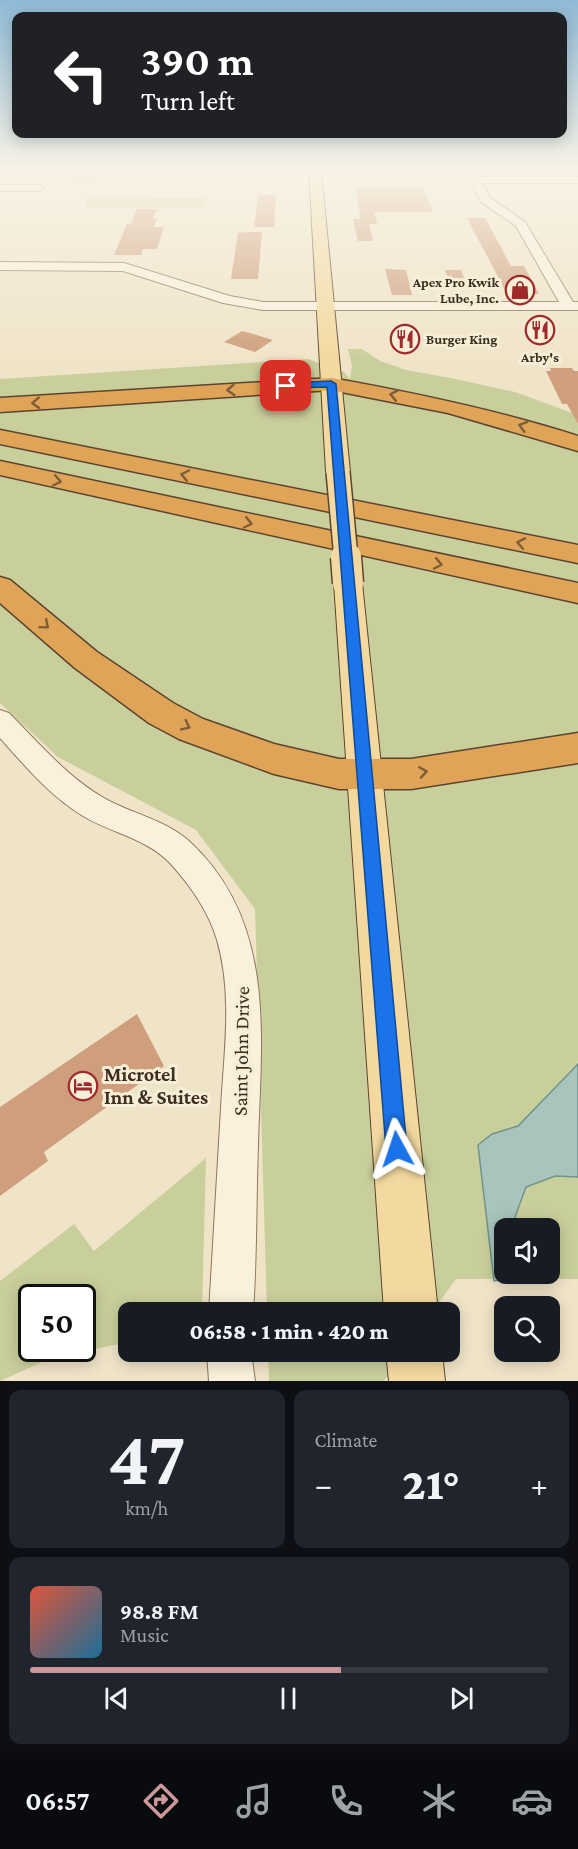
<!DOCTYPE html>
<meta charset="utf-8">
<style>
:root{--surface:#171b24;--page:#20242c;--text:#f1f3f6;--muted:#9ea1a6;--line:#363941;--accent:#cc999b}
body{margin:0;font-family:"Crimson Pro",serif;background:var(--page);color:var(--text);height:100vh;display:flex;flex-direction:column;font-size:22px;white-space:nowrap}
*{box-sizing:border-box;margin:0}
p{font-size:20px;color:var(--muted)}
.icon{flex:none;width:33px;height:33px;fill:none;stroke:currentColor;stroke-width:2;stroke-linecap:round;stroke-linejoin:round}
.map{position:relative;height:1381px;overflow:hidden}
.panel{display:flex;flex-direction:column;gap:9px;padding:9px;background:#0d0f14;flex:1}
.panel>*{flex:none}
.guide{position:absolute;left:12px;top:12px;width:555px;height:126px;border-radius:12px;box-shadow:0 3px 15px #0003;background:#202124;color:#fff;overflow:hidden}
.fabs{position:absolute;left:494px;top:1218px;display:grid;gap:12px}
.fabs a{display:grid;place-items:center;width:66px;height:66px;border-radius:12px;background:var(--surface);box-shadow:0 3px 15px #0003;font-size:30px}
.speed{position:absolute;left:18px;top:1284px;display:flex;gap:12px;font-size:30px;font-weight:700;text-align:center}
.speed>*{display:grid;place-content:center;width:78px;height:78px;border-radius:50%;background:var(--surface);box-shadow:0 3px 15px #0003;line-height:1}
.speed .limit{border:3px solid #111;border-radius:9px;background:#fff;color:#111}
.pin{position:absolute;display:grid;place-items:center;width:51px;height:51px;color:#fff;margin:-26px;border-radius:12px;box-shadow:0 3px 9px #0006}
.me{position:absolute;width:66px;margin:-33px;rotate:355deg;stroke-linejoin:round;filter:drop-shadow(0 0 4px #0008)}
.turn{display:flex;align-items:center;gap:21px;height:126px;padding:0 30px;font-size:27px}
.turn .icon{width:78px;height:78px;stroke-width:2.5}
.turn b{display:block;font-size:42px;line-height:51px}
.big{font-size:45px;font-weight:800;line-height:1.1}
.panel .tile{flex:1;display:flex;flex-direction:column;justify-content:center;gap:9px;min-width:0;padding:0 21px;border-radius:12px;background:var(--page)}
.panel .dial{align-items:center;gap:0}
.dial b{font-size:78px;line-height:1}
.song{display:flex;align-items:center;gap:18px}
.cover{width:72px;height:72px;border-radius:9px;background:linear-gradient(135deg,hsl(10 70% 55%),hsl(200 70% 35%))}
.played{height:6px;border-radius:3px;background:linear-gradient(90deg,var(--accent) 60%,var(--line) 60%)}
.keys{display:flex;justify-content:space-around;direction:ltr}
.heat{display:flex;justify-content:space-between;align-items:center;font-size:33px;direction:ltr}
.panel .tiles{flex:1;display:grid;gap:9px;grid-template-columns:1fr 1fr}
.tile:last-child{grid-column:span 2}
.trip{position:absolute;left:118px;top:1302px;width:342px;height:60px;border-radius:12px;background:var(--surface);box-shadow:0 3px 15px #0003;font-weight:800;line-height:60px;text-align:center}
.dock{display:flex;height:96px;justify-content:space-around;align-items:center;background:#090b0e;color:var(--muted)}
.dock .icon{width:42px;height:42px}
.dock .current{color:var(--accent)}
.dock b{font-size:27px;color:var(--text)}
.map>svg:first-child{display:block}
.green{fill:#c9cf9b;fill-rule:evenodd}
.water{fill:#a9c4bc;stroke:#6f938a;stroke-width:1.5}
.building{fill:#cf9f7d}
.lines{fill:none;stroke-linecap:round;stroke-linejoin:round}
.minor-casing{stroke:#8d765c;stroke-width:2}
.major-casing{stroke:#5b4430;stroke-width:2}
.highway-casing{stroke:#5b4430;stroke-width:3}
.minor{fill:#faf1dc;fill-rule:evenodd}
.major{fill:#f3d9a0;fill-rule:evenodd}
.highway{fill:#e0a458;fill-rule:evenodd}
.major-bridge-far1-casing{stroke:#5b4430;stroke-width:26;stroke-linecap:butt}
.major-bridge-casing{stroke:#5b4430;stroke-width:33;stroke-linecap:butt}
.major-bridge-far1{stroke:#f3d9a0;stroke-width:23}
.major-bridge{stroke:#f3d9a0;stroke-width:30}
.oneway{stroke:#7e5d36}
.route{fill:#1a73e8;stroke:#114b97;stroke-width:1.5}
.labels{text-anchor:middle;stroke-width:6;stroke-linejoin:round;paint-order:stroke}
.far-poi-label{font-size:14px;font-weight:bold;fill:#3d2e20;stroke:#f7eed8;text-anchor:end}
.near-street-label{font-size:20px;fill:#3d2e20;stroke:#f7eed8}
.near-poi-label{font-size:20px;font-weight:bold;fill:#3d2e20;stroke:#f7eed8;text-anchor:start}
</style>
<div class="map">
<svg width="578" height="1381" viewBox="0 0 578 1381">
<rect width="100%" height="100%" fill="#f0e4c8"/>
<!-- green -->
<path class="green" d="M27,170H108L97,186L71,183L72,177C58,168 41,175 26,175Z
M98,197L192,198L206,197L204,207H88L85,200Z
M348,349H362L380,361L406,370L456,379L515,392L578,415V1279H456L432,1312H267L255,909L196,830L58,757L0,703V379L308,359L344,372L350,379L352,366ZM504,1228H549V1274H504Z
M206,1158L202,1312H129V1342L51,1358L0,1381V1281L74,1224L94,1251ZM32,1298H82V1348H32Z
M268,1352H405L384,1381H269Z"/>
<!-- water -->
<path class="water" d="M578,1064V1177L555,1176L526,1187L515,1217L517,1228H504V1274H522L523,1278L494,1281L478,1145L492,1134L518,1126Z"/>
<!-- building -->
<path class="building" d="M402,187H423L433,212H374L377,224H369L373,241H358L353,219H361L355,188Z
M258,195H276L274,227H254Z
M137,209H157L153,219H157L154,227H164L157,249H143L141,255H114L127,224H131Z
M467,218H485L511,266H524L539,294L506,292Z
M249,232H262L258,279H231L238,233Z
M385,269L406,270L412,295H392Z
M445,270H461L466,284H450Z
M242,331L253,334L273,340L255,352L224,342Z
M550,368H572L574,371H578V424L567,404H562L546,371H551Z
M137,1014L164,1066L44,1152L48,1161L0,1196V1107Z"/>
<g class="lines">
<!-- minor casing -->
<g class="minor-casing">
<path id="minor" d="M465,170H475L479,177H578V183H482L490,198L525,222L573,302H578V310H263L223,303L123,271L0,270V262L124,263L230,296L263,302H559L516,226L481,202Z
M0,185H39L44,188L39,191H0Z
M0,710L9,713C39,743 67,777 104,798C132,814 164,819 189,841C277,922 261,1037 258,1144C256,1200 257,1257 253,1312H209C213,1244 217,1176 221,1108C224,1052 233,995 217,940C209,912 190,885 170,863C146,838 111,833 83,816C50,796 25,766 0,738Z
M207,1352H251L255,1381H209Z"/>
</g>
<!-- major casing -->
<g class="major-casing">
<path id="major" d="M309,170H321L350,472L346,477L338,479L330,477L326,472Z
M348,574L358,576L362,583L438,1312H384L334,583L338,576Z
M386,1352H442L445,1381H389Z"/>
</g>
<!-- highway casing -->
<g class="highway-casing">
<path id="highway" d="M331,378C415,393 497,410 578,436V451L448,413L331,390L0,412V398Z
M0,430L578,545V563L0,444Z
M0,461L578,583V603L0,475Z
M0,577L10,580L97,652L173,703L203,719L274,744L339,759H411L578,733V763L411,789H339L274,774L179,739L149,723L75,668L0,603Z"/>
</g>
<!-- minor -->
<use href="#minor" class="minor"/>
<!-- major -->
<use href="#major" class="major"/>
<!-- highway -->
<use href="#highway" class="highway"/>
<!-- major-bridge-far1 casing -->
<g class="major-bridge-far1-casing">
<path id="major-bridge-far1" d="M338,472L346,558"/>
</g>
<!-- major-bridge casing -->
<g class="major-bridge-casing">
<path id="major-bridge" d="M346,557L348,583"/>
</g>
<!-- major-bridge-far1 -->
<use href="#major-bridge-far1" class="major-bridge-far1"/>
<!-- major-bridge -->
<use href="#major-bridge" class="major-bridge"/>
</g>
<!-- one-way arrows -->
<defs><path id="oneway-chevron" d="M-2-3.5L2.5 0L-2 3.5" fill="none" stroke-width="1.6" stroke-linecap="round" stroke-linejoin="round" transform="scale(1.5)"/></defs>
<g class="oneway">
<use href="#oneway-chevron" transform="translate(231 390) rotate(176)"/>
<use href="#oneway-chevron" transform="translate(394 395) rotate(-169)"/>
<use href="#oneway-chevron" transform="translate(36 403) rotate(177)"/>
<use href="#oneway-chevron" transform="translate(523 426) rotate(-164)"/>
<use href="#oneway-chevron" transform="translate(185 475) rotate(-168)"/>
<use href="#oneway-chevron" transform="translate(57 481) rotate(12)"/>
<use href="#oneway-chevron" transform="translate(248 523) rotate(12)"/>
<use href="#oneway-chevron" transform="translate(521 543) rotate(-169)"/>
<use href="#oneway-chevron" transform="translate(438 564) rotate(12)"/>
<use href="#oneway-chevron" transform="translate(45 625) rotate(40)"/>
<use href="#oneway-chevron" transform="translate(186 726) rotate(26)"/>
<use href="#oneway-chevron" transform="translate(423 772) rotate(-9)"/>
</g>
<!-- sky -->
<linearGradient id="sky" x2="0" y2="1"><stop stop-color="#8fbad6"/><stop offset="0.47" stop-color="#f8f3e6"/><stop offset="1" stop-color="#f8f3e6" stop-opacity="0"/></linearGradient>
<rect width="578" height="363" fill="url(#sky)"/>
<!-- route -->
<path class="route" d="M331,381L336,384L407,1149L404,1156L397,1159L389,1156L386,1149L327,387L286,388L282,386L286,383Z"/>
<!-- icons -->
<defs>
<g id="shop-ring" transform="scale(1.5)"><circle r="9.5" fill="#f7eed8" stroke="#9e2a2b" stroke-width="1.5"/><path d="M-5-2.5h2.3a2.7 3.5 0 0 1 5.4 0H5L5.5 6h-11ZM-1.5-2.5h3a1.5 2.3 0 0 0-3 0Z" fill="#9e2a2b"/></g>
<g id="restaurant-ring" transform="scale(1.5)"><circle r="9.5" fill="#f7eed8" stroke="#9e2a2b" stroke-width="1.5"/><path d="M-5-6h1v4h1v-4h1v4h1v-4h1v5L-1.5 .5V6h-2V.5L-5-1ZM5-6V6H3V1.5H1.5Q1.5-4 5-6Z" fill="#9e2a2b"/></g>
<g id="hotel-ring" transform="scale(1.5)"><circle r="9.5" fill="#f7eed8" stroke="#9e2a2b" stroke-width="1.5"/><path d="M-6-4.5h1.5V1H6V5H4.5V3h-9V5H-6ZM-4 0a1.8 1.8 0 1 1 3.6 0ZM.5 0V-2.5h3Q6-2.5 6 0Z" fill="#9e2a2b"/></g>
</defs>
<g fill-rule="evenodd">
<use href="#shop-ring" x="520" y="290"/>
<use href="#restaurant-ring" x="540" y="330"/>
<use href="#restaurant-ring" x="405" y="339"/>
<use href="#hotel-ring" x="83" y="1086"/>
</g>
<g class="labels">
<!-- far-poi labels -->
<g class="far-poi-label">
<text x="499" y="287">Apex Pro Kwik<tspan x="499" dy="16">Lube, Inc.</tspan></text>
<text x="426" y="344" text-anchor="start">Burger King</text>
<text x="540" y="362" text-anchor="middle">Arby's</text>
</g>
<!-- near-street labels -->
<g class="near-street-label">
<text transform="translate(241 1051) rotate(-89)" y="7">Saint John Drive</text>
</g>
<!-- near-poi labels -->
<g class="near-poi-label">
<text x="104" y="1081">Microtel<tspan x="104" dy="23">Inn &amp; Suites</tspan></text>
</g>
</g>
</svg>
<div class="fabs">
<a><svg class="icon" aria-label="sound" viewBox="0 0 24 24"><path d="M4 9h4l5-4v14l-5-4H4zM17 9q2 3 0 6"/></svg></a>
<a><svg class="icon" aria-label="search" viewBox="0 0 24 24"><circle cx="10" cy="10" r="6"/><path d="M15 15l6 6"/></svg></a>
</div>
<div class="speed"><div class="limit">50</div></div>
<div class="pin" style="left:286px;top:386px;background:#d93025"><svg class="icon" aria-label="arrive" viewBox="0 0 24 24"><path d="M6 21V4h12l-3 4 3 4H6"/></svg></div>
<svg class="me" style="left:397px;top:1149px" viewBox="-20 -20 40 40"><path d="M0-17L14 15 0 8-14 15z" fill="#1a73e8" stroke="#fff" stroke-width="4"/></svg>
<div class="trip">06:58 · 1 min · 420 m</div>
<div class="guide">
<div class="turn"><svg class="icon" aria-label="left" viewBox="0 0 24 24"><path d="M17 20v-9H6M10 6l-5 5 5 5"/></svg><div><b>390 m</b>Turn left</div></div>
</div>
</div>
<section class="panel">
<div class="tiles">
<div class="tile dial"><b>47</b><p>km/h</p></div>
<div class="tile"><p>Climate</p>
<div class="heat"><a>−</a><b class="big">21°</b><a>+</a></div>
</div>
<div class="tile">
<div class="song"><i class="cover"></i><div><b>98.8 FM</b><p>Music</p></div></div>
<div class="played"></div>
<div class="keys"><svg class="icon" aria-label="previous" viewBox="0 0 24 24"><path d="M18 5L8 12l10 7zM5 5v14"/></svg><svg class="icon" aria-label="pause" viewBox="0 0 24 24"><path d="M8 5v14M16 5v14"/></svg><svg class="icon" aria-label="next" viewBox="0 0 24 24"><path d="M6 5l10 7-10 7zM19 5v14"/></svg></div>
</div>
</div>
</section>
<nav class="dock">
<b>06:57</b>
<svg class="icon current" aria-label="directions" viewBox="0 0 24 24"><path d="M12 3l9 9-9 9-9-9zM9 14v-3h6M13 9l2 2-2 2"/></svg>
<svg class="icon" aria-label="music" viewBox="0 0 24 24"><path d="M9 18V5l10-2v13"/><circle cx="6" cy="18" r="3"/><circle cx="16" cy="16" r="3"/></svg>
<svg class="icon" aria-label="phone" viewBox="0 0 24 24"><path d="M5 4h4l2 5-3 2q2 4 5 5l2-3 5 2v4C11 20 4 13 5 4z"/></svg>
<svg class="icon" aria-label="climate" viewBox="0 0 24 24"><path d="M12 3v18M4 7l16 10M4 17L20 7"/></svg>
<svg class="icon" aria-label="car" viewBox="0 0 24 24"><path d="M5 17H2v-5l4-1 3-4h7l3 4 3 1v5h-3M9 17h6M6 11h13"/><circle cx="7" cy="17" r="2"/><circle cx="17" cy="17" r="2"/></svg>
</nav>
